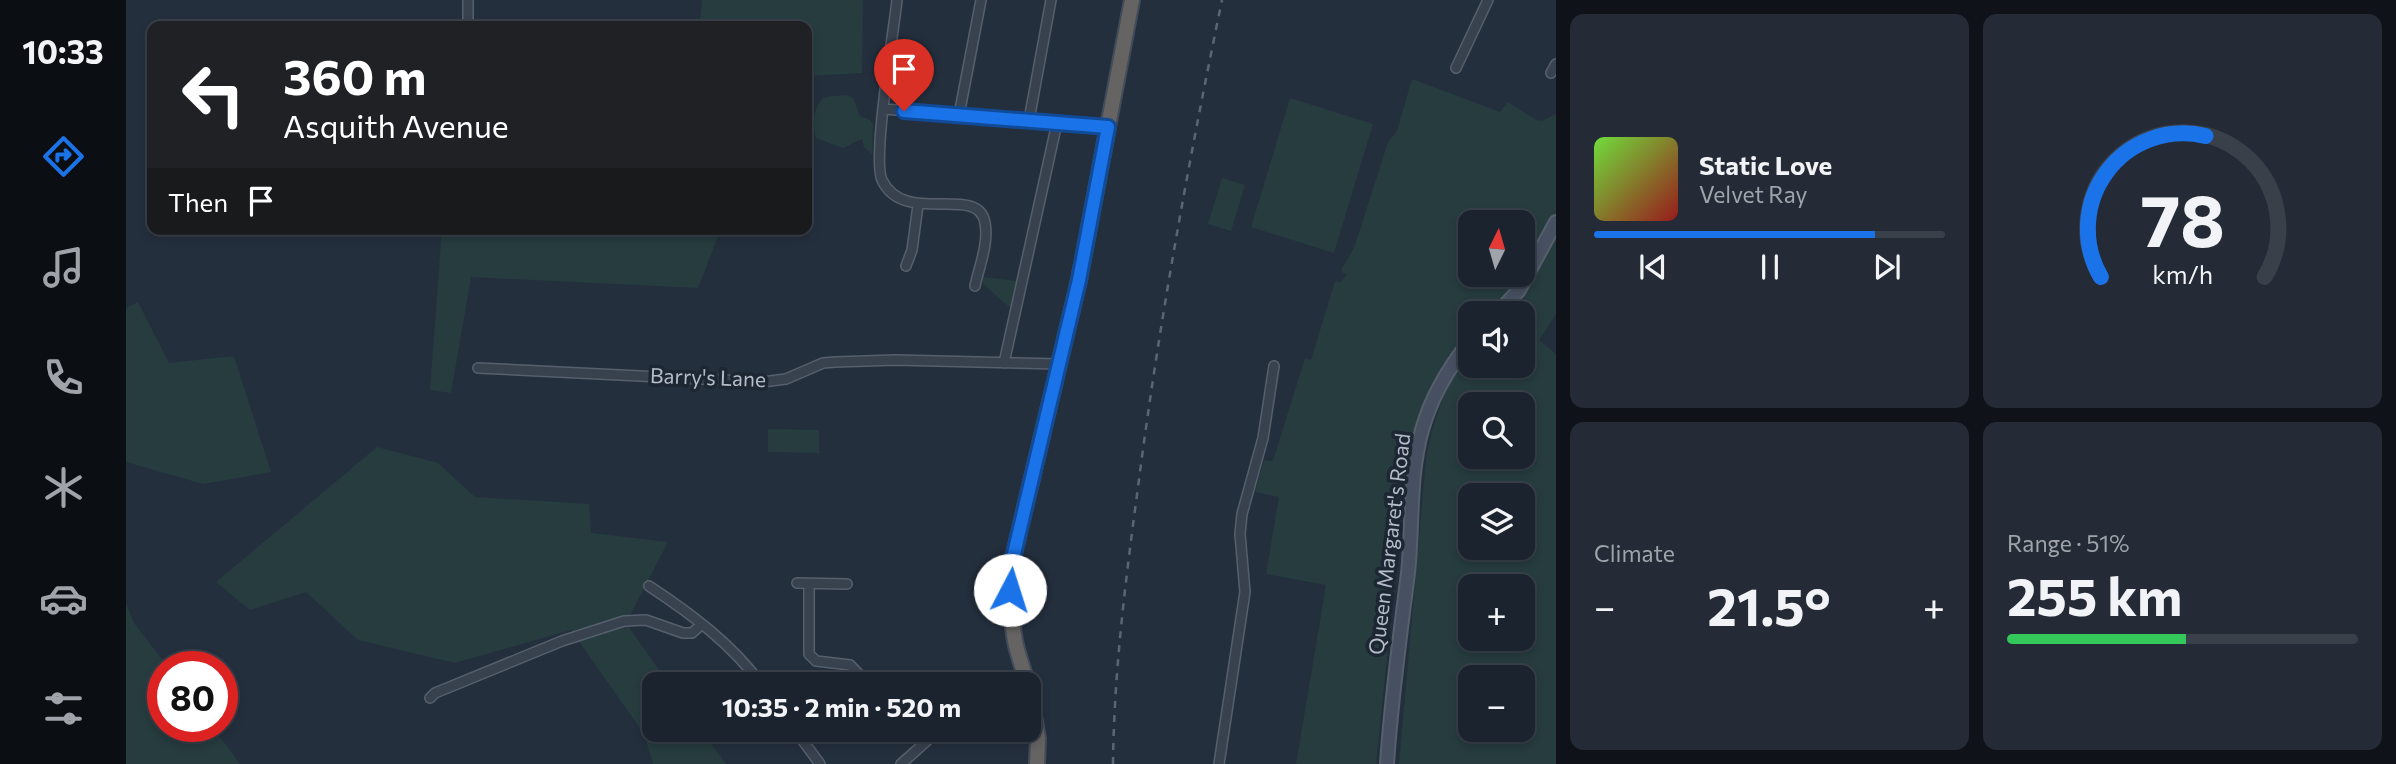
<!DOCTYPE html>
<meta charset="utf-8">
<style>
:root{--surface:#1b232e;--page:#242b36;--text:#f1f3f6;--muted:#a0a4aa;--line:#39404a;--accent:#1a73e8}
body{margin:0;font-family:Commissioner,sans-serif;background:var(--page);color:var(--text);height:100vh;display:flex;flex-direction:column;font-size:26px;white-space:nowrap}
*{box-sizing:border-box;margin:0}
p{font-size:23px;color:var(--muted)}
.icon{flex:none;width:38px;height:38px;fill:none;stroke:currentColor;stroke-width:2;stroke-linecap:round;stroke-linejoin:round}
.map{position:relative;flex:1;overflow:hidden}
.sheet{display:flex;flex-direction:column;gap:14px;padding:14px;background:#0f1319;width:840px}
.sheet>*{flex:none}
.guide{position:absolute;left:21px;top:21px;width:665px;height:214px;border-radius:14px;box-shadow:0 4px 10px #0003,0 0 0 2px var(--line);background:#202124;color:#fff;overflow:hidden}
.needle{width:46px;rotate:5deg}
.controls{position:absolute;left:1332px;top:210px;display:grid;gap:14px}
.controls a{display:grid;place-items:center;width:77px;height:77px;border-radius:14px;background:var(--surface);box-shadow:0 4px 10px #0003,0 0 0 2px var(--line);font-size:35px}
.speed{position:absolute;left:21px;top:651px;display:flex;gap:14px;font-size:35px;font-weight:700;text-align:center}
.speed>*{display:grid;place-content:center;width:91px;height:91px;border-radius:50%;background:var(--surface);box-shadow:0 4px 10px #0003,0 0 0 2px var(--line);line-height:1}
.speed .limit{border:10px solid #d22;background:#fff;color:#111}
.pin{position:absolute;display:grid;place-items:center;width:60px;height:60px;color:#fff;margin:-72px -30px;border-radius:50% 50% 50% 0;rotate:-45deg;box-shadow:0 0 7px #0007}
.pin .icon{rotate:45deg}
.me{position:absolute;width:77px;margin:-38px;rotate:5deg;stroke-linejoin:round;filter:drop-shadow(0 0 5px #0008)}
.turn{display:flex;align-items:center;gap:24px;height:147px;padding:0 21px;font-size:32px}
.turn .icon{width:91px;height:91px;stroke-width:2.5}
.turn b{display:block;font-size:49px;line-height:60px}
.then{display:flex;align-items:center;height:66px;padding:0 21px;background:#0003;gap:14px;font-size:26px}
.big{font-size:52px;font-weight:700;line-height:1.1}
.sheet .tile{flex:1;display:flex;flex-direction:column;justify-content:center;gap:10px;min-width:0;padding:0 24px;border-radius:14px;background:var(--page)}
.sheet .dial{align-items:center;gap:0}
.dial svg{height:182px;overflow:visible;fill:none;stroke:var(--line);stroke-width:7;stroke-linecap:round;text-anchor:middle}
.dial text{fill:var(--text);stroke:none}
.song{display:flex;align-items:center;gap:21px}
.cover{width:84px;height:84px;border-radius:10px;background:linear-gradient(135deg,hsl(100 70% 55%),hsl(0 70% 35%))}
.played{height:7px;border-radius:4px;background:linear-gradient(90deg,var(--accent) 80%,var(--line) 80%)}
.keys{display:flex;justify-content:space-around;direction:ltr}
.heat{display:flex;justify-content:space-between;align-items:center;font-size:38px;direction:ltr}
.charge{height:10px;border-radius:5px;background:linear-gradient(90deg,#34c759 51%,var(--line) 0)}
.sheet .tiles{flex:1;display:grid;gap:14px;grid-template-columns:repeat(2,1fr)}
.trip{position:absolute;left:516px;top:672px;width:399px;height:70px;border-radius:14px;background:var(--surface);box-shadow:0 4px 10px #0003,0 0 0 2px var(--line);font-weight:700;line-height:70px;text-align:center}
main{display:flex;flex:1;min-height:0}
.tab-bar{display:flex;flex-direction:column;width:126px;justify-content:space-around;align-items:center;background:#0b0e12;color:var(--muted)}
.tab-bar .icon{width:49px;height:49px}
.tab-bar .current{color:var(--accent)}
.tab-bar b{font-size:32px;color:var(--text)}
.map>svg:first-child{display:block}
.green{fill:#263c3f;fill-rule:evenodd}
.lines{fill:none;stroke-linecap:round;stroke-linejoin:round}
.minor-casing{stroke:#565f6c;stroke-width:12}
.secondary-casing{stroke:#565f6c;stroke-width:16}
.trunk-casing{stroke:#434c59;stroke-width:18}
.minor{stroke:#38414e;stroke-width:9}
.secondary{stroke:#465061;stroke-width:12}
.trunk{stroke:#656462;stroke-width:14}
.rail{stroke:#5a6575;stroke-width:2.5;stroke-dasharray:7 7;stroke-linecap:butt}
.route-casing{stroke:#114b97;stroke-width:18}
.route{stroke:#1a73e8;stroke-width:12}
.labels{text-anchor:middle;stroke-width:7;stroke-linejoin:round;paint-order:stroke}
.street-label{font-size:21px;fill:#b4bcc9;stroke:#1d2633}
</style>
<main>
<nav class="tab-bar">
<b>10:33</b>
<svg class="icon current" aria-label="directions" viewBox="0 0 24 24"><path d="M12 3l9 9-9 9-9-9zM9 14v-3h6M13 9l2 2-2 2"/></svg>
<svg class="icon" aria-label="music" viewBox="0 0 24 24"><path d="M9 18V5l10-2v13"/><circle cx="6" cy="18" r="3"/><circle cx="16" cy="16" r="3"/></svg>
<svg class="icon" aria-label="phone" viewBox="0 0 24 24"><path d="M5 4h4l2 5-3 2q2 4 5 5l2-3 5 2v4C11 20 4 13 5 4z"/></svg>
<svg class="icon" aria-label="climate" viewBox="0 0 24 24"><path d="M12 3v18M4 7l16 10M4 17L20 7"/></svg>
<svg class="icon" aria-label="car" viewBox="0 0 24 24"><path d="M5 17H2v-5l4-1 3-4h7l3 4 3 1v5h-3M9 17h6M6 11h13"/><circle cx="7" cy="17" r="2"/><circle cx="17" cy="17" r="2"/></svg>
<svg class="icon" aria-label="filters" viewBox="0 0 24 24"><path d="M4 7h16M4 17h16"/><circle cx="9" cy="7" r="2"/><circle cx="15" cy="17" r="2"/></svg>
</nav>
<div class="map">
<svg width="1430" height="764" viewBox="0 0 1430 764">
<rect width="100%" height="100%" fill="#242f3e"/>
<!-- green -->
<path class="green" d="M576,0H737L736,73L683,76L681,83V26H549L574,21Z
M1286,79L1374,112L1382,102L1410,120L1416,121L1430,114V314L1413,340L1430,354V764H1273L1300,458C1307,418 1321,382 1344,348V366H1396V313H1344V329L1319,361L1305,385L1287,433L1279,485L1250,764H1170L1200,585L1140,574L1153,497L1129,492L1138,460L1147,461L1179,358L1185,360L1209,281L1215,282L1220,275L1215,270L1228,248L1262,142L1271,131ZM1344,222H1396V275H1344ZM1344,404H1396V457H1344ZM1344,495H1396V548H1344ZM1344,586H1396V639H1344ZM1344,677H1396V730H1344Z
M720,95L727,98L734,116L744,120L747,124L746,154L738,147L736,139L717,148L690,138C686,127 687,106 697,99C703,95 714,96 720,95Z
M1164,98L1247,124L1208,253L1125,227Z
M1096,178L1119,185L1105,231L1082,224Z
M316,229H595L572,288L345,277L325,393L304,390Z
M856,277L891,281L887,310L858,285Z
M12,302L43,363L108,356L145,472L77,484L0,462V308Z
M642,429L693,430V453L642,452Z
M251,447L312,463L349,497L463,504L465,533L542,542L500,623L543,684H528V730H575L600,764H527L518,734L445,630L329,663L232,640L180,592L124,610L90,582Z
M0,603L8,623L42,667H37V726H86L114,764H0Z"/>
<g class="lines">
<!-- minor casing -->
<g class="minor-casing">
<path id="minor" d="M342,0V26
M771,0C768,30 746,159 756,180C778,227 853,183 859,223C863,243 853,267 849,286
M1330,68L1362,0
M1425,73L1430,64
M758,109L981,127
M833,115L855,0
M903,120L925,0
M780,266L786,250L792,205
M878,363L931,123
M352,368L636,382L660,379L697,363L709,362L770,360L934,364
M671,583L721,584
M683,584V654L690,661L724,665L742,684
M523,586C564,613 606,644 635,684
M883,684L900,678
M304,698L309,693L436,641L498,621L520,620L557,633H566L576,624
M669,730L694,764
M775,764L813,730
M1093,764L1119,592L1114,534L1116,514L1137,438L1148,366"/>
</g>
<!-- secondary casing -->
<g class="secondary-casing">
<path id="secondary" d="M1372,313L1393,290L1430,222
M1261,764C1265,700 1274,637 1282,573C1287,526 1283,476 1296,430C1305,398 1323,367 1344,341"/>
</g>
<!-- trunk casing -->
<g class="trunk-casing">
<path id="trunk" d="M901,684C898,670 892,656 889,641C884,614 885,586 887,558L953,280L1006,0
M903,690L912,738L911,764"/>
</g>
<!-- minor -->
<use href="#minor" class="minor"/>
<!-- secondary -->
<use href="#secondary" class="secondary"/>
<!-- trunk -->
<use href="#trunk" class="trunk"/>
<!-- rail -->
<path class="rail" d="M987,764C988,674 999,584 1011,495C1032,329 1062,164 1096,0"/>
</g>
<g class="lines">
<!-- route casing -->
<g class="route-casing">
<path id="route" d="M778,111L982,127L953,280L887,558L884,590"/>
</g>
<!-- route -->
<use href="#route" class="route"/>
</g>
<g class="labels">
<!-- street labels -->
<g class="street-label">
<text transform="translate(582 378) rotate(2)" y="7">Barry's Lane</text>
<text transform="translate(1264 544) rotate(-83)" y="7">Queen Margaret's Road</text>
</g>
</g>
</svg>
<div class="controls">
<a><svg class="needle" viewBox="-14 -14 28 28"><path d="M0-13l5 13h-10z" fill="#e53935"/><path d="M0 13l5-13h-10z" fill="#a0a4aa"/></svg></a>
<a><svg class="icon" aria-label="sound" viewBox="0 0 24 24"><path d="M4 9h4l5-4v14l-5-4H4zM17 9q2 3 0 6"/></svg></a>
<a><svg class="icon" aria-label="search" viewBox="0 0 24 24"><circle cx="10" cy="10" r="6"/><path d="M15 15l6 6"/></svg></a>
<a><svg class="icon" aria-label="layers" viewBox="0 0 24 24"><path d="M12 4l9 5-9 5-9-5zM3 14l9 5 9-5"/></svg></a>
<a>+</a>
<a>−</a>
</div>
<div class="speed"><div class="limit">80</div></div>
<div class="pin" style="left:778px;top:111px;background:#d93025"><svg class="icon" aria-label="arrive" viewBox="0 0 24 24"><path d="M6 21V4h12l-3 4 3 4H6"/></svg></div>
<svg class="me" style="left:884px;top:590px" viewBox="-20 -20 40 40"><circle r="19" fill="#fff"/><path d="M0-13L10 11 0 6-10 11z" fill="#1a73e8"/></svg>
<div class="trip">10:35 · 2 min · 520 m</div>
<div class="guide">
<div class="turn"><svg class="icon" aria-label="left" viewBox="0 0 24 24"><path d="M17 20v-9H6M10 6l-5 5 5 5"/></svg><div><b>360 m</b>Asquith Avenue</div></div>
<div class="then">Then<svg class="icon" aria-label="arrive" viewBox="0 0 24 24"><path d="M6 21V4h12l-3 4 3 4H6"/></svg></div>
</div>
</div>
<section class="sheet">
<div class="tiles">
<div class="tile">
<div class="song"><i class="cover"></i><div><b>Static Love</b><p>Velvet Ray</p></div></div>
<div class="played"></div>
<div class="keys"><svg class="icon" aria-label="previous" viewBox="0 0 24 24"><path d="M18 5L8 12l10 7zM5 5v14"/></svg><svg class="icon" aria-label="pause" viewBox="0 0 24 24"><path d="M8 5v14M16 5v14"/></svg><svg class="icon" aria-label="next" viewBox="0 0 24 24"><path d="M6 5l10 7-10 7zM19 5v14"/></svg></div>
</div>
<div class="tile dial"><svg viewBox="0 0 100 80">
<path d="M14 69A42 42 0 1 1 86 69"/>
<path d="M14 69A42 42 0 0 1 60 7" stroke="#1a73e8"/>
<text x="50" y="56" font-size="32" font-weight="700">78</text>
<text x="50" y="72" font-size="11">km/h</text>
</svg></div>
<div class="tile"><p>Climate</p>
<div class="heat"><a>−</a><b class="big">21.5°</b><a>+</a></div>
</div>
<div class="tile"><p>Range · 51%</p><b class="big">255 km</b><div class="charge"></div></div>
</div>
</section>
</main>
